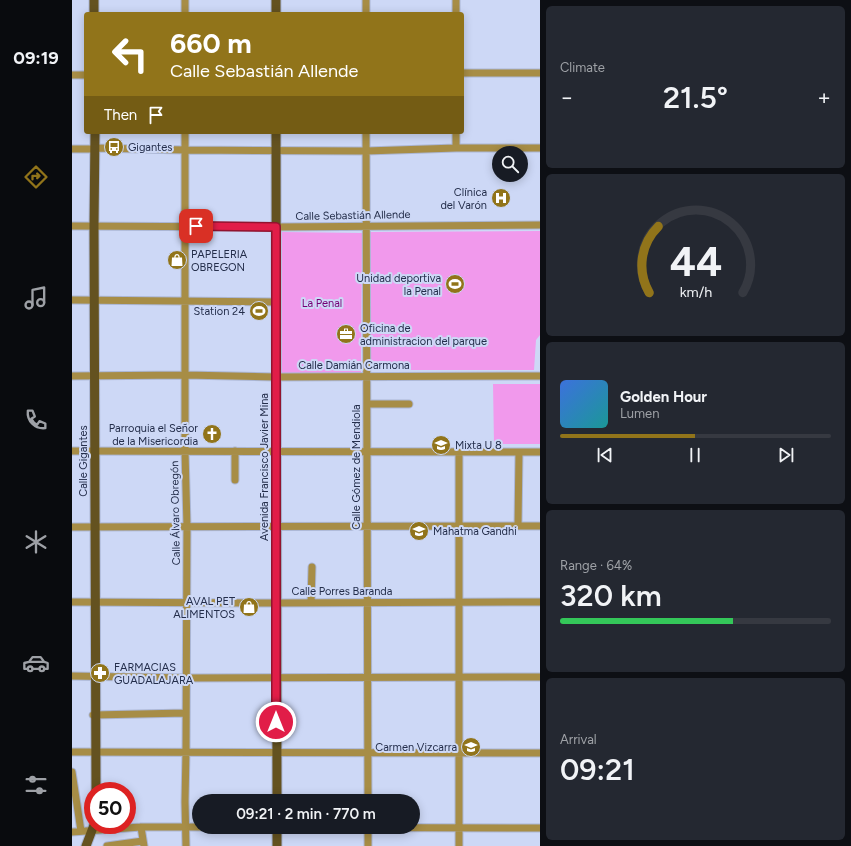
<!DOCTYPE html>
<meta charset="utf-8">
<style>
:root{--surface:#171b24;--page:#242831;--text:#f1f3f6;--muted:#9ea1a6;--line:#363941;--accent:#91741a}
body{margin:0;font-family:Figtree,sans-serif;background:var(--page);color:var(--text);height:100vh;display:flex;flex-direction:column;font-size:15px;white-space:nowrap}
*{box-sizing:border-box;margin:0}
p{font-size:13px;color:var(--muted)}
.icon{flex:none;width:22px;height:22px;fill:none;stroke:currentColor;stroke-width:2;stroke-linecap:round;stroke-linejoin:round}
.map{position:relative;flex:1;overflow:hidden}
.details{display:flex;flex-direction:column;gap:6px;padding:6px;background:#0d0f14;width:311px}
.details>*{flex:none}
.guide{position:absolute;left:12px;top:12px;width:380px;height:122px;border-radius:4px;box-shadow:0 2px 10px #0003;background:#91741a;color:#fff;overflow:hidden}
.fabs{position:absolute;left:420px;top:146px;display:grid;gap:8px}
.fabs a{display:grid;place-items:center;width:36px;height:36px;border-radius:50%;background:var(--surface);box-shadow:0 2px 10px #0003;font-size:20px}
.speed{position:absolute;left:12px;top:782px;display:flex;gap:8px;font-size:20px;font-weight:700;text-align:center}
.speed>*{display:grid;place-content:center;width:52px;height:52px;border-radius:50%;background:var(--surface);box-shadow:0 2px 10px #0003;line-height:1}
.speed .limit{border:6px solid #d22;background:#fff;color:#111}
.pin{position:absolute;display:grid;place-items:center;width:34px;height:34px;color:#fff;margin:-17px;border-radius:8px;box-shadow:0 2px 6px #0006}
.me{position:absolute;width:44px;margin:-22px;rotate:0deg;stroke-linejoin:round;filter:drop-shadow(0 0 3px #0008)}
.turn{display:flex;align-items:center;gap:14px;height:84px;padding:0 20px;font-size:18px}
.turn .icon{width:52px;height:52px;stroke-width:2.5}
.turn b{display:block;font-size:28px;line-height:34px}
.then{display:flex;align-items:center;height:38px;padding:0 20px;background:#0003;gap:8px;font-size:15px}
.big{font-size:30px;font-weight:600;line-height:1.1}
.details .card{flex:1;display:flex;flex-direction:column;justify-content:center;gap:6px;min-width:0;padding:0 14px;border-radius:6px;background:var(--page)}
.details .dial{align-items:center;gap:0}
.dial svg{height:104px;overflow:visible;fill:none;stroke:var(--line);stroke-width:7;stroke-linecap:round;text-anchor:middle}
.dial text{fill:var(--text);stroke:none}
.song{display:flex;align-items:center;gap:12px}
.cover{width:48px;height:48px;border-radius:6px;background:linear-gradient(135deg,hsl(220 70% 55%),hsl(180 70% 35%))}
.played{height:4px;border-radius:2px;background:linear-gradient(90deg,var(--accent) 50%,var(--line) 50%)}
.keys{display:flex;justify-content:space-around;direction:ltr}
.heat{display:flex;justify-content:space-between;align-items:center;font-size:22px;direction:ltr}
.charge{height:6px;border-radius:3px;background:linear-gradient(90deg,#34c759 64%,var(--line) 0)}
.trip{position:absolute;left:120px;top:794px;width:228px;height:40px;border-radius:20px;background:var(--surface);box-shadow:0 2px 10px #0003;font-weight:600;line-height:40px;text-align:center}
main{display:flex;flex:1;min-height:0}
.tabs{display:flex;flex-direction:column;width:72px;justify-content:space-around;align-items:center;background:#090b0e;color:var(--muted)}
.tabs .icon{width:28px;height:28px}
.tabs .current{color:var(--accent)}
.tabs b{font-size:18px;color:var(--text)}
.map>svg:first-child{display:block}
.green{fill:#f199ec}
.lines{fill:none;stroke-linecap:round;stroke-linejoin:round}
.minor-casing{stroke:#abb6d4;stroke-width:9}
.major-casing{stroke:#abb6d4;stroke-width:11}
.minor{stroke:#a78d46;stroke-width:7}
.major{stroke:#645220;stroke-width:9}
.route-casing{stroke:#92132f;stroke-width:10}
.route{stroke:#e11d48;stroke-width:7}
.labels{text-anchor:middle;stroke-width:4;stroke-linejoin:round;paint-order:stroke}
.poi-label{font-size:11px;fill:#242e4b;stroke:#cdd8f6;text-anchor:start}
.street-label{font-size:11px;fill:#242e4b;stroke:#cdd8f6}
.park-label{font-size:11px;fill:#760075;stroke:#cdd8f6}
</style>
<main>
<nav class="tabs">
<b>09:19</b>
<svg class="icon current" aria-label="directions" viewBox="0 0 24 24"><path d="M12 3l9 9-9 9-9-9zM9 14v-3h6M13 9l2 2-2 2"/></svg>
<svg class="icon" aria-label="music" viewBox="0 0 24 24"><path d="M9 18V5l10-2v13"/><circle cx="6" cy="18" r="3"/><circle cx="16" cy="16" r="3"/></svg>
<svg class="icon" aria-label="phone" viewBox="0 0 24 24"><path d="M5 4h4l2 5-3 2q2 4 5 5l2-3 5 2v4C11 20 4 13 5 4z"/></svg>
<svg class="icon" aria-label="climate" viewBox="0 0 24 24"><path d="M12 3v18M4 7l16 10M4 17L20 7"/></svg>
<svg class="icon" aria-label="car" viewBox="0 0 24 24"><path d="M5 17H2v-5l4-1 3-4h7l3 4 3 1v5h-3M9 17h6M6 11h13"/><circle cx="7" cy="17" r="2"/><circle cx="17" cy="17" r="2"/></svg>
<svg class="icon" aria-label="filters" viewBox="0 0 24 24"><path d="M4 7h16M4 17h16"/><circle cx="9" cy="7" r="2"/><circle cx="15" cy="17" r="2"/></svg>
</nav>
<div class="map">
<svg width="468" height="846" viewBox="0 0 468 846">
<rect width="100%" height="100%" fill="#cdd8f6"/>
<!-- green -->
<path class="green" d="M468,231V335L464,340L462,370H304L299,366L298,232Z
M210,232L290,233L289,373H210Z
M421,384H468V444H422Z"/>
<g class="lines">
<!-- minor casing -->
<g class="minor-casing">
<path id="minor" d="M113,0V14
M384,0V14
M294,14V0
M390,73H468
M0,75H14
M113,132V451L115,526L114,752L113,802L114,846
M294,132L296,801
M384,148V132
M0,149H20L23,148L113,150L294,151L384,148H468
M0,226L204,227L468,225
M0,300L204,302
M0,376L113,375L204,377L468,376
M295,404H337
M0,451L468,452
M163,451V480
M446,526L447,452
M0,527L468,526
M0,602L204,603L468,602
M239,603L240,567
M0,676L114,678L468,677
M21,715L114,713
M0,752L468,753
M0,772L9,831
M69,827L72,846
M135,827L468,828
M296,827V846
M0,832L69,827H130
M35,846L71,841
M387,846V452"/>
</g>
<!-- major casing -->
<g class="major-casing">
<path id="major" d="M22,0V14
M204,0V14
M23,132L22,226L24,791
M204,132L205,801
M205,827V846
M14,846L22,825"/>
</g>
<!-- minor -->
<use href="#minor" class="minor"/>
<!-- major -->
<use href="#major" class="major"/>
</g>
<g class="lines">
<!-- route casing -->
<g class="route-casing">
<path id="route" d="M124,226L204,227V722"/>
</g>
<!-- route -->
<use href="#route" class="route"/>
</g>
<!-- icons -->
<defs>
<g id="bus-disc" transform="scale(1)"><circle r="9.5" fill="#91741a" stroke="#cdd8f6"/><path d="M-5-6H5V4H4V6H2V4H-2V6H-4V4H-5ZM-3.5-4V0h7V-4ZM-3.5 1.2v1.5H-2V1.2ZM2 1.2v1.5H3.5V1.2Z" fill="#fff"/></g>
<g id="hospital-disc" transform="scale(1)"><circle r="9.5" fill="#91741a" stroke="#cdd8f6"/><path d="M-5-5h3v3.5h4V-5h3V5h-3V1.5h-4V5h-3Z" fill="#fff"/></g>
<g id="shop-disc" transform="scale(1)"><circle r="9.5" fill="#91741a" stroke="#cdd8f6"/><path d="M-5-2.5h2.3a2.7 3.5 0 0 1 5.4 0H5L5.5 6h-11ZM-1.5-2.5h3a1.5 2.3 0 0 0-3 0Z" fill="#fff"/></g>
<g id="stadium-disc" transform="scale(1)"><circle r="9.5" fill="#91741a" stroke="#cdd8f6"/><path d="M0-5a6.5 5 0 1 0 0 10a6.5 5 0 1 0 0-10ZM-3.5-1.8h7v3.6h-7Z" fill="#fff"/></g>
<g id="office-disc" transform="scale(1)"><circle r="9.5" fill="#91741a" stroke="#cdd8f6"/><path d="M-6-3h4V-5.5h4V-3h4V5H-6ZM-1-4.5V-3h2v-1.5ZM-6 0V1H6V0Z" fill="#fff"/></g>
<g id="church-disc" transform="scale(1)"><circle r="9.5" fill="#91741a" stroke="#cdd8f6"/><path d="M-1.2-6h2.4v3.5h3.3v2.4h-3.3V6h-2.4V-.1h-3.3v-2.4h3.3Z" fill="#fff"/></g>
<g id="school-disc" transform="scale(1)"><circle r="9.5" fill="#91741a" stroke="#cdd8f6"/><path d="M0-5L7-2L0 1L-7-2ZM-4 1L0 2.5L4 1V4Q0 6-4 4Z" fill="#fff"/></g>
<g id="pharmacy-disc" transform="scale(1)"><circle r="9.5" fill="#91741a" stroke="#cdd8f6"/><path d="M-2-6h4v4h4v4h-4v4h-4v-4h-4v-4h4Z" fill="#fff"/></g>
</defs>
<g fill-rule="evenodd">
<use href="#bus-disc" x="42" y="147"/>
<use href="#hospital-disc" x="429" y="198"/>
<use href="#shop-disc" x="105" y="260"/>
<use href="#stadium-disc" x="383" y="284"/>
<use href="#stadium-disc" x="187" y="311"/>
<use href="#office-disc" x="274" y="334"/>
<use href="#church-disc" x="140" y="434"/>
<use href="#school-disc" x="369" y="445"/>
<use href="#school-disc" x="347" y="531"/>
<use href="#shop-disc" x="177" y="607"/>
<use href="#pharmacy-disc" x="28" y="673"/>
<use href="#school-disc" x="399" y="747"/>
</g>
<g class="labels">
<!-- poi labels -->
<g class="poi-label">
<text x="56" y="151">Gigantes</text>
<text x="415" y="196" text-anchor="end">Clínica<tspan x="415" dy="13">del Varón</tspan></text>
<text x="119" y="258">PAPELERIA<tspan x="119" dy="13">OBREGON</tspan></text>
<text x="369" y="282" text-anchor="end">Unidad deportiva<tspan x="369" dy="13">la Penal</tspan></text>
<text x="173" y="315" text-anchor="end">Station 24</text>
<text x="288" y="332">Oficina de<tspan x="288" dy="13">administracion del parque</tspan></text>
<text x="126" y="432" text-anchor="end">Parroquia el Señor<tspan x="126" dy="13">de la Misericordia</tspan></text>
<text x="383" y="449">Mixta U 8</text>
<text x="361" y="535">Mahatma Gandhi</text>
<text x="163" y="605" text-anchor="end">AVAL PET<tspan x="163" dy="13">ALIMENTOS</tspan></text>
<text x="42" y="671">FARMACIAS<tspan x="42" dy="13">GUADALAJARA</tspan></text>
<text x="385" y="751" text-anchor="end">Carmen Vizcarra</text>
</g>
<!-- street labels -->
<g class="street-label">
<text transform="translate(281 215) rotate(-1)" y="4">Calle Sebastián Allende</text>
<text x="282" y="369">Calle Damián Carmona</text>
<text transform="translate(11 461) rotate(-90)" y="4">Calle Gigantes</text>
<text transform="translate(192 467) rotate(-90)" y="4">Avenida Francisco Javier Mina</text>
<text transform="translate(284 467) rotate(-90)" y="4">Calle Gómez de Mendiola</text>
<text transform="translate(103 513) rotate(-91)" y="4">Calle Álvaro Obregón</text>
<text x="270" y="595">Calle Porres Baranda</text>
</g>
<!-- park labels -->
<g class="park-label">
<text x="250" y="307">La Penal</text>
</g>
</g>
</svg>
<div class="fabs">
<a><svg class="icon" aria-label="search" viewBox="0 0 24 24"><circle cx="10" cy="10" r="6"/><path d="M15 15l6 6"/></svg></a>
</div>
<div class="speed"><div class="limit">50</div></div>
<div class="pin" style="left:124px;top:226px;background:#d93025"><svg class="icon" aria-label="arrive" viewBox="0 0 24 24"><path d="M6 21V4h12l-3 4 3 4H6"/></svg></div>
<svg class="me" style="left:204px;top:722px" viewBox="-20 -20 40 40"><circle r="17" fill="#e11d48" stroke="#fff" stroke-width="3"/><path d="M0-11L8 9 0 5-8 9z" fill="#fff"/></svg>
<div class="trip">09:21 · 2 min · 770 m</div>
<div class="guide">
<div class="turn"><svg class="icon" aria-label="left" viewBox="0 0 24 24"><path d="M17 20v-9H6M10 6l-5 5 5 5"/></svg><div><b>660 m</b>Calle Sebastián Allende</div></div>
<div class="then">Then<svg class="icon" aria-label="arrive" viewBox="0 0 24 24"><path d="M6 21V4h12l-3 4 3 4H6"/></svg></div>
</div>
</div>
<section class="details">
<div class="card"><p>Climate</p>
<div class="heat"><a>−</a><b class="big">21.5°</b><a>+</a></div>
</div>
<div class="card dial"><svg viewBox="0 0 100 80">
<path d="M14 69A42 42 0 1 1 86 69"/>
<path d="M14 69A42 42 0 0 1 21 18" stroke="#91741a"/>
<text x="50" y="56" font-size="32" font-weight="700">44</text>
<text x="50" y="72" font-size="11">km/h</text>
</svg></div>
<div class="card">
<div class="song"><i class="cover"></i><div><b>Golden Hour</b><p>Lumen</p></div></div>
<div class="played"></div>
<div class="keys"><svg class="icon" aria-label="previous" viewBox="0 0 24 24"><path d="M18 5L8 12l10 7zM5 5v14"/></svg><svg class="icon" aria-label="pause" viewBox="0 0 24 24"><path d="M8 5v14M16 5v14"/></svg><svg class="icon" aria-label="next" viewBox="0 0 24 24"><path d="M6 5l10 7-10 7zM19 5v14"/></svg></div>
</div>
<div class="card"><p>Range · 64%</p><b class="big">320 km</b><div class="charge"></div></div>
<div class="card"><p>Arrival</p><b class="big">09:21</b></div>
</section>
</main>
